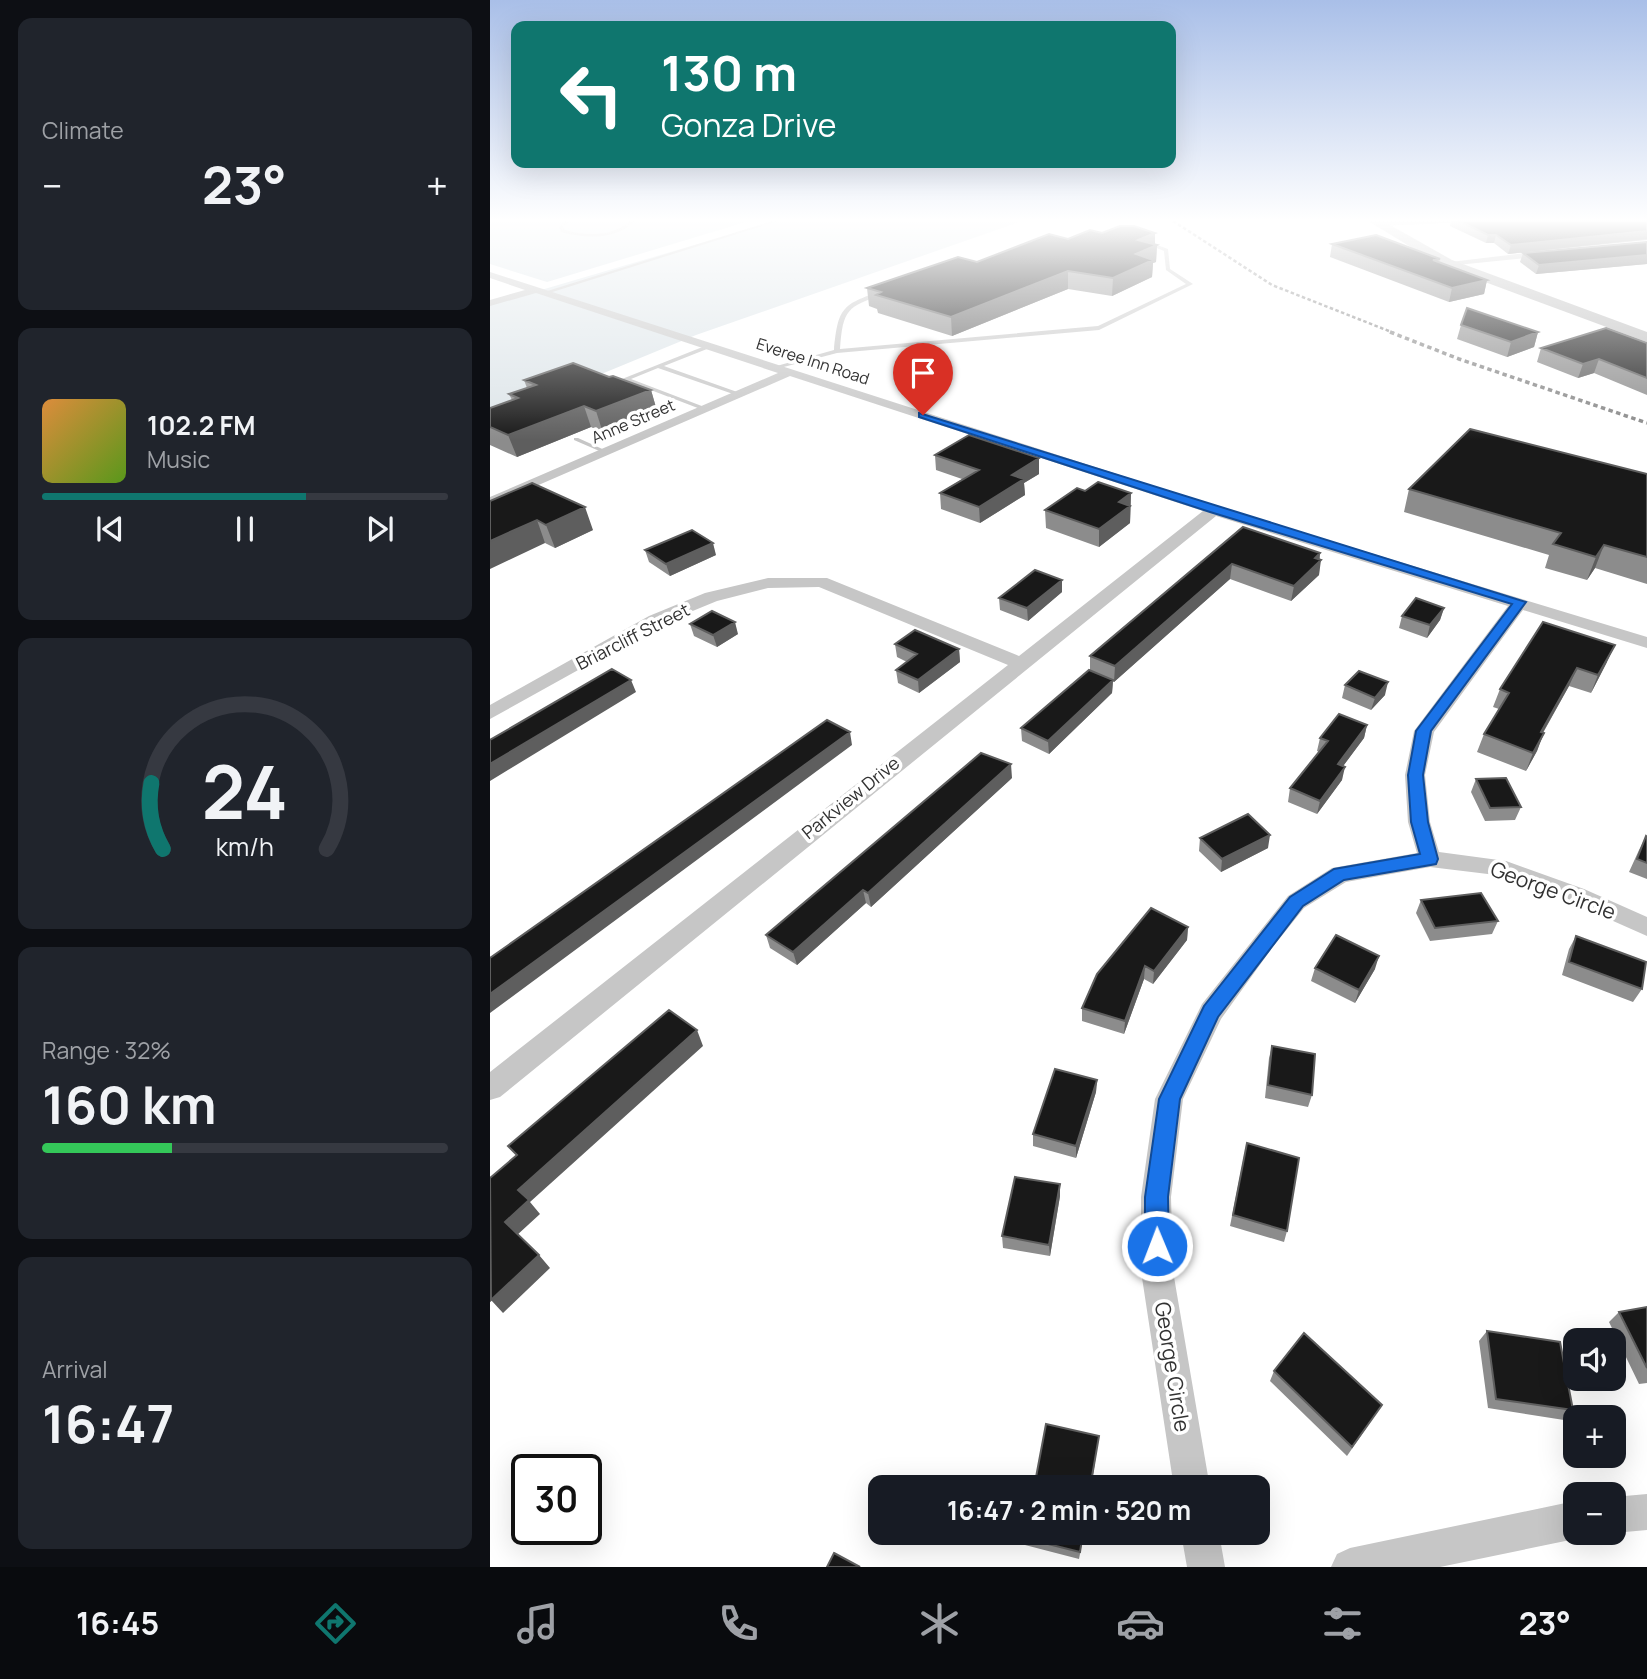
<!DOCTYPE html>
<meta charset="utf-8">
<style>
:root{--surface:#171b24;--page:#20242c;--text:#f1f3f6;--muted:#9ea1a6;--line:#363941;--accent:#0f766e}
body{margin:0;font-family:Manrope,sans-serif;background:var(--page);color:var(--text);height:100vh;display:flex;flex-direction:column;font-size:26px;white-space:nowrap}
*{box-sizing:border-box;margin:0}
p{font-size:23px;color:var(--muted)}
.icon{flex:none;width:38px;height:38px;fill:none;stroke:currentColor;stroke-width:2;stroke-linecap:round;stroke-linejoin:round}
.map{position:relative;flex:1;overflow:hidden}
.side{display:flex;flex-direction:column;gap:18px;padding:18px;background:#0d0f14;width:490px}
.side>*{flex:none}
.hud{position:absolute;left:21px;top:21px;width:665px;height:147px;border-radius:14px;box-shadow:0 7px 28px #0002;background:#0f766e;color:#fff;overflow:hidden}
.buttons{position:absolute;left:1073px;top:1328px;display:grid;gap:14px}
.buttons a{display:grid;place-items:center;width:63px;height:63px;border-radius:14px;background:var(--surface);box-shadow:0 7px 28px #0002;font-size:35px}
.speed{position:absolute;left:21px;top:1454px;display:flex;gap:14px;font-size:35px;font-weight:700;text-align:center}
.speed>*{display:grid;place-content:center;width:91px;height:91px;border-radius:50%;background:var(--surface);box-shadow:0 7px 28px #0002;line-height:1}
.speed .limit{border:4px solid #111;border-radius:10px;background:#fff;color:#111}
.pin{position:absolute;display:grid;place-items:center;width:60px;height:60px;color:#fff;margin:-72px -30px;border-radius:50% 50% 50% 0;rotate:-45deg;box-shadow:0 0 7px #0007}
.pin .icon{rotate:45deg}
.me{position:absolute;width:77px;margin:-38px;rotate:359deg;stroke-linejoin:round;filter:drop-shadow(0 0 5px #0008)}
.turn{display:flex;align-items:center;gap:24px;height:147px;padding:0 35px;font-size:32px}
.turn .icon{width:91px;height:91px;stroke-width:2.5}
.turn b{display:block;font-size:49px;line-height:60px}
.big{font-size:52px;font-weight:700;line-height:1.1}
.side .widget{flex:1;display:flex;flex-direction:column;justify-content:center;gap:10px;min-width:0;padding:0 24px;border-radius:14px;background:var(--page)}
.side .dial{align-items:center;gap:0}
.dial svg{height:182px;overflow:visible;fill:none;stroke:var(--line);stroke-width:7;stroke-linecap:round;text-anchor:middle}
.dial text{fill:var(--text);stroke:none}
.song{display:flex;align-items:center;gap:21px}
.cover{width:84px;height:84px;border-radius:10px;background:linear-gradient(135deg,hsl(30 70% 55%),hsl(90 70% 35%))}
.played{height:7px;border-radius:4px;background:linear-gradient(90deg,var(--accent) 65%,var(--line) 65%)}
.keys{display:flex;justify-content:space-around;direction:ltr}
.heat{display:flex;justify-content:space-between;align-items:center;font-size:38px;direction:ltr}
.charge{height:10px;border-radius:5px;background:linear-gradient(90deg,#34c759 32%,var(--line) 0)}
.trip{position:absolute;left:378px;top:1475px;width:402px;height:70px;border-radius:14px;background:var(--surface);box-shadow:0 7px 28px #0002;font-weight:700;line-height:70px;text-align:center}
.menu{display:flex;height:112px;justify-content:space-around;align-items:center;background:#090b0e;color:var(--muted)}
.menu .icon{width:49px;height:49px}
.menu .current{color:var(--accent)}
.menu b{font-size:32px;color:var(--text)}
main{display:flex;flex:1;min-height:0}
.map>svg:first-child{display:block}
.green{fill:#dce4e8}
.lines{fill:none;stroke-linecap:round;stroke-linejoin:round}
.lane{fill:#c6c6c6;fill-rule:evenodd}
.street{fill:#c6c6c6;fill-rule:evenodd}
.secondary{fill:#bcbcbc;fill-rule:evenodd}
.rail-far1{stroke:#878787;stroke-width:2.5;stroke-dasharray:3.5 2.5;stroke-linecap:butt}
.rail{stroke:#878787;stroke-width:3.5;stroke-dasharray:4.5 3.5;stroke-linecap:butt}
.wall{fill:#8c8c8c}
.shaded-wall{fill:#5e5e5e}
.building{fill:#191919;stroke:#5e5e5e;stroke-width:2}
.route{fill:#1a73e8;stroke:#114b97;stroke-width:2}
.labels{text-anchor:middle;stroke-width:7;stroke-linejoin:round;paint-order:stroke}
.far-street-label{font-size:16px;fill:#323232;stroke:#fff}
.street-label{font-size:18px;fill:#323232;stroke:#fff}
.near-street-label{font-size:21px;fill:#323232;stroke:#fff}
</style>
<main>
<section class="side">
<div class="widget"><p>Climate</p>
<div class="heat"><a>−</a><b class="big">23°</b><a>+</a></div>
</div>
<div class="widget">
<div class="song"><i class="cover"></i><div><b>102.2 FM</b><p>Music</p></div></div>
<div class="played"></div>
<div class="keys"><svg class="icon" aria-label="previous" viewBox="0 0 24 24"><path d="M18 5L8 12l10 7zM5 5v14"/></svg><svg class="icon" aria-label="pause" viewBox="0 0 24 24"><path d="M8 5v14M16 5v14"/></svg><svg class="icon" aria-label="next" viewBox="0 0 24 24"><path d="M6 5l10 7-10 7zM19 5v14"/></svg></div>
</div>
<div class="widget dial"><svg viewBox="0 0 100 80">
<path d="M14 69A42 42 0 1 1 86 69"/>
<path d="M14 69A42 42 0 0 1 9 40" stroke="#0f766e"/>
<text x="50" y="56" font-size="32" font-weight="700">24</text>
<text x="50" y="72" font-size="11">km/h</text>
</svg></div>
<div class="widget"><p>Range · 32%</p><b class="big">160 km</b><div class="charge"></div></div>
<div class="widget"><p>Arrival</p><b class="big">16:47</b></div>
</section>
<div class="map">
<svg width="1157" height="1567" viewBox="0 0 1157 1567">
<rect width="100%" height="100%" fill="#fff"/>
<!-- green -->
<path class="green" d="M0,221H259L57,282L0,264Z
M286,221H532L206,335L0,420V305Z"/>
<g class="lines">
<!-- lane -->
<path class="lane" d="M75,221H80L73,227L75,230C96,236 123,237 140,221H145C126,240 96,239 71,232L69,227Z
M282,221H288L56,294L51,293Z
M650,239L678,249L680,269L703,284L609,330L347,353L286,369L283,367L344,350C348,308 352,304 392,291L394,294C357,307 353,309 350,349L608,326L696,284L676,270L674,251L650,241Z
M220,344L222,345V347L174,366L250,393V395H246L168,368L141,379L217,408V410H213L132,379Z
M84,438H88L119,452L114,453L84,440Z"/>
<!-- street -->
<path class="street" d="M890,221H982V222L887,226Z
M1061,250L1064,255L957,266L952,263Z
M0,272L729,507L1157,637V648L1033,610L944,732L935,775L940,822L949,852L1016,861L1094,889L1157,917V936L1078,901L1006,875L940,867L856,882L814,908L782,948L731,1019L693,1099L681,1197L683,1271L720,1488H684L651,1271V1197L665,1099L712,1004L798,896L842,868L927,853L918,822L915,775L924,731L1018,606L726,516L10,1097L0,1100V1072L518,665L329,587L278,588L227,601L171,624L0,719V705L159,616L215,593L278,578H337L529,656L713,511L300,376L0,506V497L288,373L46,293L0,306V300L35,290L0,278Z
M1157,1494V1530L1124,1533H1123L1124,1497Z
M1085,1501V1533H1098L1085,1539L950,1567H841L847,1554L860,1548Z
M691,1533H729L735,1567H697Z"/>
<!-- secondary -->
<path class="secondary" d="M878,221H893L962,260L1157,332V342L952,266Z"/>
<!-- rail-far1 -->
<path class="rail-far1" d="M683,221L782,285L904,333"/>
<!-- rail -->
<path class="rail" d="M900,332L969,359L1157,423"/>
</g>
<!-- wall -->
<path class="wall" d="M961,221H1157V240L1018,254L1004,243H996L960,226Z
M612,233H665V244L667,245L666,262L663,263L662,277L622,296L578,289L462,336L388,313L387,309L379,306L377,288L578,239Z
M1157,242V264L1046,274L1030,262L1033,253Z
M842,244L950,259L949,262L997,280L994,294L959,302L840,257Z
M971,325L1048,332L1044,347L1017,357L967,339Z
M1157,343V395L1104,373L1088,378L1047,362L1051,348Z
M119,377L161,390L167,411L113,433L101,427L27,457L0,445V408L22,400L19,394L37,388L34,380Z
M445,455L549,458V474L534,483L535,495L490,523L451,509L450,493L472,479L446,470Z
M1157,474V584L1105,568L1097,580L1055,568L1059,555L914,512L919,489Z
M641,493L640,523L609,547L556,528L555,510Z
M0,501L103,530L65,548L55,543Z
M753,527L830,553L829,575L801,601L740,579L624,682H623L622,693L559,754L532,741L531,728L600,670V656Z
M155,550L226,555L180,576L159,562Z
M572,580V592L538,621L510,610L509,598Z
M954,608L950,620L937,638L909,628L912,616Z
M1053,622L1117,662L1101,693L1079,686L1053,733L1047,751L1036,771L987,752L994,734L1009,709L1003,707L1010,689Z
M200,624L248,634L227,647L204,636Z
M405,644L469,649L470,662L429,693L408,683L406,670L417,662L407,657Z
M855,685L895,695L881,710L852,698Z
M877,725L874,738L853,766L852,780L827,814L798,802L800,788L829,752L827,751L830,738Z
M522,778L381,907L376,903L307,965L280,948L276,935Z
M986,779L1031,807L1025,820L995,821L981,792Z
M1156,836L1157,837V879L1139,872L1149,850Z
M710,838L778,848L731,872L709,851Z
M931,900L1008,921L1002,934L940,941L926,913Z
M698,927L697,940L663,984L654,979L634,1034L592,1021V1008Z
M1086,936L1152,989L1143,1002L1072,975L1079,949Z
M825,968L885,969L865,1003L821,981Z
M782,1046L822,1095L818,1107L775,1098L779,1058Z
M607,1080L606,1092L586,1158L543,1146V1134Z
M754,1156L797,1231L794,1242L740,1226Z
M570,1184V1196L560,1256L513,1248L512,1236Z
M1157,1307V1383L1149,1384L1119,1322L1129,1312Z
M997,1331L1083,1410L1074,1420L998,1408L989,1341Z
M784,1371L892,1405L857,1456L780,1381Z
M594,1533L589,1559L535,1545L534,1538Z"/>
<!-- shaded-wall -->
<path class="shaded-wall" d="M1157,231V239L1018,254L1021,245Z
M665,233V246L667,245L666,262L663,263L662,277L622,296L623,278L648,240Z
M998,235H1006L1004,243H996Z
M1157,255V264L1046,274L1049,265Z
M578,271V289L462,336L461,317Z
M997,280L994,294L959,302L962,288Z
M1048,332L1044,347L1017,357L1021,342Z
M1109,359L1104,373L1088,378L1093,364Z
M161,390L167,411L113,433L106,411Z
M94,406L101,427L27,457L18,435Z
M549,458V474L534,483L535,495L490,523L489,507L522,475Z
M641,493L640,523L609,547V529L629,502Z
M95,507L103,530L65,548L56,525Z
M47,520L55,543L0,569V541Z
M223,543L226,555L180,576L176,564Z
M1114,545L1105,568L1097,580L1106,557Z
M830,553L829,562L831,560L829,575L801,601L804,586L825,558Z
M742,564L740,579L624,682L625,666Z
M572,580V592L538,621L537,608Z
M954,608L950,620L937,638L940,625Z
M245,622L248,634L227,647L223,635Z
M1125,645L1117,662L1101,693L1108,675Z
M469,649L470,662L429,693L428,680Z
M1087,668L1079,686L1043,750L1051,732Z
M141,680L146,692L0,781V764Z
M623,680L622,693L559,754L558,741Z
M898,682L895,695L881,710L885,698Z
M877,725L874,738L845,777L848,764Z
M360,732L362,745L0,1013V994Z
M1054,733L1047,751L1036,771L1043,753Z
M521,764L522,778L381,907L378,893Z
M855,767L852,780L827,814L830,801Z
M780,835L778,848L731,872L732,859Z
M373,890L376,903L307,965L303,952Z
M698,927L697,940L663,984L664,971Z
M889,956L885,969L865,1003L869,990Z
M655,966L654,979L634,1034L635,1021Z
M207,1030L213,1046L40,1202L50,1214L26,1236L15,1222L28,1190Z
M607,1080L606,1092L586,1158V1146Z
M570,1184V1196L560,1256L559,1245Z
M49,1255L60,1268L13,1313L1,1300Z
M609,1436L601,1488H600Z"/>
<!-- building -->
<path class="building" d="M969,221H1157V231L1021,245L1006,235H998Z
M630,226H644L665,233L648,240L667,245L646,254L663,260L623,278L578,271L461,317L386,295L391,292L377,288L468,257L487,262L559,234L578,239L600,230L612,233Z
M886,235L950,259L943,260L997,280L962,288L842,244Z
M1157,242V255L1049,265L1033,253Z
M977,308L1048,332L1021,342L971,325Z
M1116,328L1157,343V378L1109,359L1093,364L1051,348Z
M83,363L119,377L123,376L161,390L106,411L94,406L18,435L0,427V408L28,398L19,394L46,385L34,380Z
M980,429L1157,474V557L1114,545L1106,557L1063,544L1071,533L919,489Z
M479,435L549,458L522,475L534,479L489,507L450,493L489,470L445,455Z
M608,482L641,493L629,502L640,506L609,529L555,510L587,488L595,491Z
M42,483L95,507L56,525L47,520L0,541V501Z
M753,527L830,553L825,558L831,560L804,586L742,564L625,666L600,656Z
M202,530L223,543L176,564L155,550Z
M545,570L572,580L537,608L509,598Z
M926,598L954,608L940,625L912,616Z
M222,611L245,622L223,635L200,624Z
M1053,622L1125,645L1108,675L1087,668L1051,732L1054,733L1043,753L994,734L1019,693L1010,689Z
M425,630L469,649L428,680L406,670L427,654L405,644Z
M122,669L141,680L0,764V740Z
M599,670L623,680L558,741L531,728Z
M869,671L898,682L885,698L855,685Z
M849,714L877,725L848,764L855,767L830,801L800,788L838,741L830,738Z
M337,720L360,732L0,994V958Z
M491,753L521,764L378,893L373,890L303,952L276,935Z
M1016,778L1031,807L1000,808L986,779Z
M758,814L780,835L732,859L710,838Z
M1156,836L1157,837V863L1147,859Z
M991,893L1008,921L945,928L931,900Z
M661,908L698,927L664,971L655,966L635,1021L592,1008L607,974Z
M846,935L889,956L869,990L825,968Z
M1086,936L1156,962L1152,989L1079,962Z
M179,1010L207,1030L28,1190L39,1200L15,1222L49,1255L1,1300L0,1178L27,1155L18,1146Z
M782,1046L825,1054L822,1095L778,1085Z
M565,1069L607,1080L586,1146L543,1134Z
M757,1143L809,1158L797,1231L743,1215Z
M525,1177L570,1184L559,1245L512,1236Z
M1157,1307V1368L1129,1312Z
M997,1331L1070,1342L1083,1410L1006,1399Z
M814,1333L892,1405L862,1447L784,1371Z
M556,1424L609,1436L600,1488H544Z
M535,1533H593L590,1552L534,1538Z
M344,1553L370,1567H337Z"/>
<!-- sky -->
<linearGradient id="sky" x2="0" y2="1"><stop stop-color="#a9bfe8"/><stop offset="0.5" stop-color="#fff"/><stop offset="1" stop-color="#fff" stop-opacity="0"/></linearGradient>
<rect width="1157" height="440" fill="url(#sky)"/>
<!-- route -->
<path class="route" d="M429,413L1036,602L941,731L933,775L938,822L948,859L946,864L854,880L813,906L728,1017L690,1099L678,1197L679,1246L675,1255L667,1258L659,1255L655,1246V1197L669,1099L714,1006L800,897L844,869L930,854L921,822L918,775L926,731L1022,604L720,512L429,417Z"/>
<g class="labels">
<!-- far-street labels -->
<g class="far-street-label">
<text transform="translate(323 361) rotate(18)" y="6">Everee Inn Road</text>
<text transform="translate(143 421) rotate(-23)" y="6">Anne Street</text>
</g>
<!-- street labels -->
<g class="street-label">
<text transform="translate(143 637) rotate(-27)" y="6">Briarcliff Street</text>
<text transform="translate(361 798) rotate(-39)" y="6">Parkview Drive</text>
</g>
<!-- near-street labels -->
<g class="near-street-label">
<text transform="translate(1063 891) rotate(20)" y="7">George Circle</text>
<text transform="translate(682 1367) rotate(81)" y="7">George Circle</text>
</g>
</g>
</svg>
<div class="buttons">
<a><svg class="icon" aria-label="sound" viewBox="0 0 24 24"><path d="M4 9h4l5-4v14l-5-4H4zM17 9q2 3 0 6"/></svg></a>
<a>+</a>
<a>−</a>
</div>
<div class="speed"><div class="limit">30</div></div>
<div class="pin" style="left:433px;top:415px;background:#d93025"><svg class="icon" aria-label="arrive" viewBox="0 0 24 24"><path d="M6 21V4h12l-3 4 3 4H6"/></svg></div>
<svg class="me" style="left:667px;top:1246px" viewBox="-20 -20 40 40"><circle r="17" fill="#1a73e8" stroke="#fff" stroke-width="3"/><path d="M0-11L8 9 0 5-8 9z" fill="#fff"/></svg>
<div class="trip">16:47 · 2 min · 520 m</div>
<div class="hud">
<div class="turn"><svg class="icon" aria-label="left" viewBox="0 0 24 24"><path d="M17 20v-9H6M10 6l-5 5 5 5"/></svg><div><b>130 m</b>Gonza Drive</div></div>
</div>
</div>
</main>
<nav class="menu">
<b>16:45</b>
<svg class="icon current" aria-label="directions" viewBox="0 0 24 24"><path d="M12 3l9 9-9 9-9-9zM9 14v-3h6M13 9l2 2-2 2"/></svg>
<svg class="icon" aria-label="music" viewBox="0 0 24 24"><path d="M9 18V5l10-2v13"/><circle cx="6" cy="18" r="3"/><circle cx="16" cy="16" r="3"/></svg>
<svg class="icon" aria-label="phone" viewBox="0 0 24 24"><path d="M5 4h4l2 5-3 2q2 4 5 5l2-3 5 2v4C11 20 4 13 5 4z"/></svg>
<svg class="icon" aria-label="climate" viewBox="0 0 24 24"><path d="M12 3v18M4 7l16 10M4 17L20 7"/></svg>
<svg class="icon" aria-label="car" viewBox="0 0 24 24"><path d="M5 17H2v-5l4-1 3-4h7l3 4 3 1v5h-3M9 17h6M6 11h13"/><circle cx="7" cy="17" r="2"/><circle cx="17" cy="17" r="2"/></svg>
<svg class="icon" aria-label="filters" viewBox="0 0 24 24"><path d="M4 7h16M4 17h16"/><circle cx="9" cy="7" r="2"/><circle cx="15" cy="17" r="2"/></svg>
<b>23°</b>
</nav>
